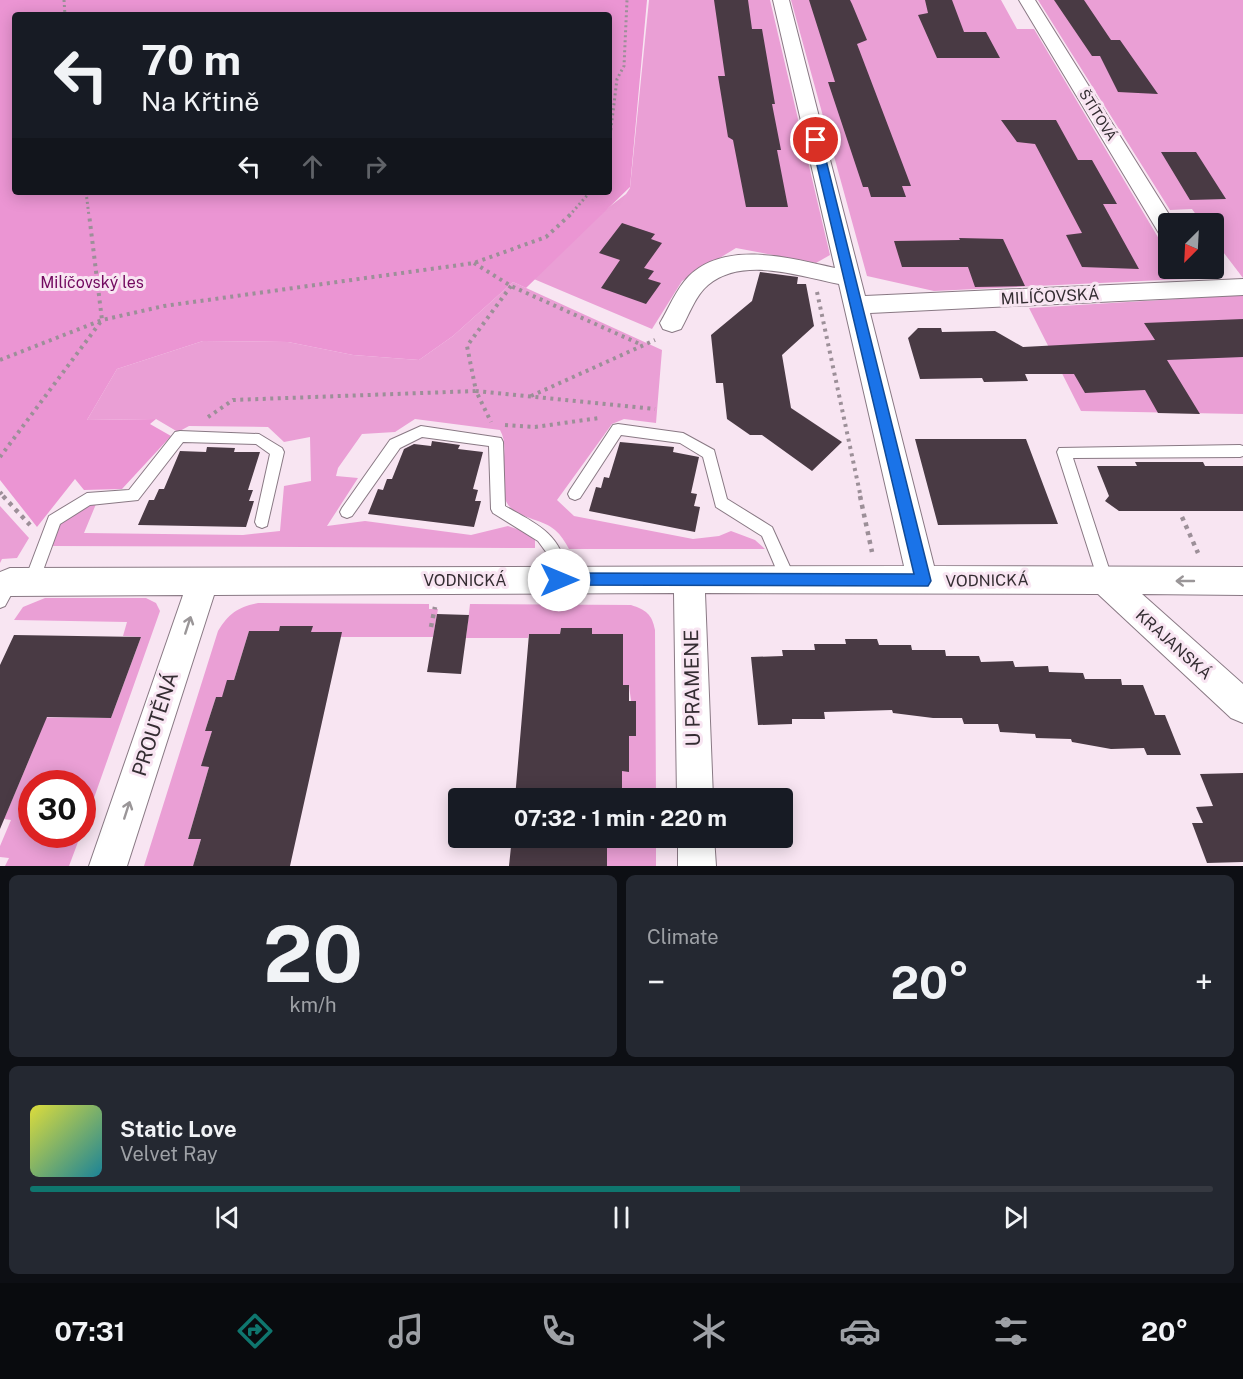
<!DOCTYPE html>
<meta charset="utf-8">
<style>
:root{--surface:#171b24;--page:#242831;--text:#f1f3f6;--muted:#9ea1a6;--line:#363941;--accent:#0f766e}
body{margin:0;font-family:"Public Sans",sans-serif;background:var(--page);color:var(--text);height:100vh;display:flex;flex-direction:column;font-size:22px;white-space:nowrap}
*{box-sizing:border-box;margin:0}
p{font-size:20px;color:var(--muted)}
.icon{flex:none;width:33px;height:33px;fill:none;stroke:currentColor;stroke-width:2;stroke-linecap:round;stroke-linejoin:round}
.map{position:relative;height:866px;overflow:hidden}
.drawer{display:flex;flex-direction:column;gap:9px;padding:9px;background:#0d0f14;flex:1}
.drawer>*{flex:none}
.banner{position:absolute;left:12px;top:12px;width:600px;height:183px;border-radius:6px;box-shadow:0 3px 15px #0003;background:#171b24;color:var(--text);overflow:hidden}
.needle{width:39px;rotate:204deg}
.controls{position:absolute;left:1158px;top:213px;display:grid;gap:12px}
.controls a{display:grid;place-items:center;width:66px;height:66px;border-radius:6px;background:var(--surface);box-shadow:0 3px 15px #0003;font-size:30px}
.speed{position:absolute;left:18px;top:770px;display:flex;gap:12px;font-size:30px;font-weight:700;text-align:center}
.speed>*{display:grid;place-content:center;width:78px;height:78px;border-radius:50%;background:var(--surface);box-shadow:0 3px 15px #0003;line-height:1}
.speed .limit{border:9px solid #d22;background:#fff;color:#111}
.pin{position:absolute;display:grid;place-items:center;width:51px;height:51px;color:#fff;margin:-26px;border:3px solid #fff;border-radius:50%;box-shadow:0 2px 6px #0007}
.me{position:absolute;width:66px;margin:-33px;rotate:90deg;stroke-linejoin:round;filter:drop-shadow(0 0 4px #0008)}
.turn{display:flex;align-items:center;gap:21px;height:126px;padding:0 30px;font-size:27px}
.turn .icon{width:78px;height:78px;stroke-width:2.5}
.turn b{display:block;font-size:42px;line-height:51px}
.lanes{display:flex;align-items:center;height:57px;padding:0 30px;background:#0003;justify-content:center;gap:30px;direction:ltr}
.lanes .off{opacity:.35}
.big{font-size:45px;font-weight:700;line-height:1.1}
.drawer .card{flex:1;display:flex;flex-direction:column;justify-content:center;gap:9px;min-width:0;padding:0 21px;border-radius:9px;background:var(--page)}
.drawer .dial{align-items:center;gap:0}
.dial b{font-size:78px;line-height:1}
.song{display:flex;align-items:center;gap:18px}
.cover{width:72px;height:72px;border-radius:9px;background:linear-gradient(135deg,hsl(60 70% 55%),hsl(190 70% 35%))}
.played{height:6px;border-radius:3px;background:linear-gradient(90deg,var(--accent) 60%,var(--line) 60%)}
.keys{display:flex;justify-content:space-around;direction:ltr}
.heat{display:flex;justify-content:space-between;align-items:center;font-size:33px;direction:ltr}
.drawer .tiles{flex:1;display:grid;gap:9px;grid-template-columns:1fr 1fr}
.card:last-child{grid-column:span 2}
.trip{position:absolute;left:448px;top:788px;width:345px;height:60px;border-radius:6px;background:var(--surface);box-shadow:0 3px 15px #0003;font-weight:700;line-height:60px;text-align:center}
.dock{display:flex;height:96px;justify-content:space-around;align-items:center;background:#090b0e;color:var(--muted)}
.dock .icon{width:42px;height:42px}
.dock .active{color:var(--accent)}
.dock b{font-size:27px;color:var(--text)}
.map>svg:first-child{display:block}
.green{fill:#ea9fd5}
.forest{fill:#eb95d3;fill-rule:evenodd}
.building{fill:#493a44}
.lines{fill:none;stroke-linecap:round;stroke-linejoin:round}
.lane-casing{stroke:#897984;stroke-width:2}
.street-casing{stroke:#897984;stroke-width:2}
.path-far2{stroke:#9c8f98;stroke-width:3;stroke-dasharray:2 3;stroke-linecap:butt}
.path-far1{stroke:#9c8f98;stroke-width:4;stroke-dasharray:3 4.5;stroke-linecap:butt}
.path{stroke:#9c8f98;stroke-width:4.5;stroke-dasharray:4 5;stroke-linecap:butt}
.lane{fill:#fff;fill-rule:evenodd}
.street{fill:#fff;fill-rule:evenodd}
.oneway{stroke:#9a9698}
.route{fill:#1a73e8;stroke:#114b97;stroke-width:1.5}
.labels{text-anchor:middle;stroke-width:6;stroke-linejoin:round;paint-order:stroke}
.far-street-label{font-size:14px;fill:#342d32;stroke:#f8e5f2}
.park-label{font-size:16px;fill:#72095f;stroke:#f8e5f2}
.street-label{font-size:16px;fill:#342d32;stroke:#f8e5f2}
.near-street-label{font-size:20px;fill:#342d32;stroke:#f8e5f2}
</style>
<div class="map">
<svg width="1243" height="866" viewBox="0 0 1243 866">
<rect width="100%" height="100%" fill="#f8e5f2"/>
<!-- green -->
<path class="green" d="M649,0H770L830,255L816,263L736,248L682,281L652,329L522,274L626,194L630,188Z
M791,0H1001L1017,29H1034L1168,254V268L1177,269L1183,279L934,291L867,276Z
M1038,0H1243V278L1214,240V224L1202,223L1192,209L1170,210Z
M513,282L662,350L656,423L624,419L612,424L557,500L574,516L693,539L719,536L731,531L755,540L765,549H569C565,542 561,535 555,530C542,518 516,519 507,503C494,482 512,451 500,430L415,419L395,432L362,434L338,468L336,476L358,478L327,526L365,521L471,535L508,526L529,533L535,540V548L53,546C54,520 73,511 96,504L84,533L243,535L280,531L284,486L311,481L310,437L284,442L268,427L189,426L178,432L156,419L87,420L117,369L203,341L288,342L353,355L419,360L453,336Z
M1243,295V414L1081,411L1029,308Z
M0,506L29,538L17,558L2,559L0,563Z
M45,598H146L156,603L160,611L83,829L82,783H32V834H81L69,866H5L9,858L0,857V846L11,820L4,819L34,748L0,717L111,718L141,637L123,636L127,622L14,620L23,607Z
M258,603L429,604V609H438L433,637H341V632H311L312,626H281L279,631H249L234,680L222,697H216L205,731H212L202,766L209,767L188,839H201L193,866H144L218,631C229,613 238,607 258,603Z
M470,604L631,605C646,610 652,614 655,630L656,798H622V771L629,770V736H636L629,686L623,685V635L592,634V628H561L560,634H529L528,638H466Z
M621,837H656V866H607V844H621Z"/>
<!-- forest -->
<path class="forest" d="M0,0H647L630,187L526,288L513,282L453,336L419,360L353,355L288,342L203,341L117,369L87,420L156,419L150,424L171,436L122,489L84,490L75,479L37,527L0,480ZM15,15H609V192H15Z"/>
<!-- building -->
<path class="building" d="M714,0H748L752,29H762L775,104H772L781,150H777L788,207H746L733,140L728,137L718,76H725Z
M809,0H850L852,4L867,40L857,44L911,186H902L906,197H871L868,187H863L828,82H835Z
M925,0H952L964,32H986L1000,58H937L918,15L928,13Z
M1054,0H1084L1111,40H1120L1158,94L1118,92L1100,56H1092Z
M1001,120H1056L1078,160H1092L1117,204H1103L1139,269L1082,267L1066,235L1082,233L1035,144L1017,142Z
M1161,152H1196L1226,199L1190,200Z
M622,223L655,234L651,239L662,243L644,268L654,271L648,279L661,283L646,304L601,288L620,260L599,253Z
M959,238L1003,239L1025,286L975,287L968,267H902L894,241L960,240Z
M760,272L798,277L797,284H806L814,326L782,355L791,408L842,442L812,471L762,435H750L727,419L723,383H716L711,335L752,301Z
M1243,319V357L1167,360L1200,414L1158,413L1145,390L1085,393L1074,374H1025L1028,381L984,382L982,378L920,379L908,338L918,328H941L942,332L995,331L1023,347L1155,340L1144,323Z
M915,439H1026L1058,524L938,525Z
M432,441L460,445L458,449L483,452L473,489L478,490L475,501H481L474,527L368,514L378,489L383,490L387,479H392L404,449L414,444L431,446Z
M620,442L674,447L673,452L699,457L691,493L697,494L694,506L700,507L695,532L589,511L596,487L601,488L604,477L609,478Z
M207,447L235,448L234,452H260L248,490H253L249,501H254L246,527L138,525L149,500H154L159,489H164L180,451L206,452Z
M1135,462H1203L1205,466H1243V511H1119L1105,501L1109,496L1097,466H1137Z
M437,614L469,615L461,674L427,672Z
M280,626H313L311,632H342L290,866H193L201,839H188L209,767L201,766L212,731H205L216,697H222L227,680H234L249,631H279Z
M561,628H592V634H623V685H629V701H636V736H629V772L622,771V798H515L529,634H560Z
M14,635L141,637L111,718L47,717L0,829V665Z
M845,639H877L879,645H911L912,650H945L946,656H979L981,662L1013,661L1015,667L1048,666L1049,672L1083,673L1085,679H1121L1122,685H1143L1155,715H1165L1181,755H1147L1144,748L1111,749L1072,742L1071,739L1036,738L1035,734L1000,732L998,724H964L962,718H933L893,713L892,710L824,712L825,719H792V724L758,725L751,657L783,656L782,650H815L814,644H846Z
M1243,773V862L1207,863L1192,823H1203L1196,807L1213,806L1200,774Z
M512,837H621V844H607V866H509Z"/>
<g class="lines">
<!-- lane casing -->
<g class="lane-casing">
<path id="lane" d="M618,424L683,433L714,450L727,499L772,527L796,580L793,585L788,587L783,585L762,536L716,507L703,457L680,443L621,435L580,498L575,500L570,498L568,494L570,490L613,425Z
M421,426L501,438L503,442L505,506C531,521 561,533 565,567C566,573 567,579 564,585L559,587L554,585L549,556L538,541L493,513L491,509L489,446L422,437L400,448L352,516L347,518L342,516L340,512L342,508L390,440Z
M180,431L259,434L282,448L284,452L267,526L262,528L257,526L255,522L270,454L256,444L183,442L138,500L90,505L60,524L37,587L32,589L27,587L24,582L49,516L87,493L129,490L175,432Z
M1240,445L1243,446V456L1240,457L1073,458L1113,581L1110,586L1105,588L1100,586L1057,452L1059,448Z
M10,575L15,577L18,582L5,606L0,608V586L5,577Z"/>
</g>
<!-- street casing -->
<g class="street-casing">
<path id="street" d="M773,0H789L865,296L1243,279V295L870,313L934,566L1243,567V595L1142,594L1243,684V723L1231,718L1098,594L705,593L713,798H677L674,593L214,595L127,866H89L183,595L10,596L0,592V572L10,568L904,566L839,284C799,276 743,256 708,285C695,296 689,315 681,329L672,332L663,329L660,323C669,308 676,289 689,276C726,240 791,258 835,268Z
M1019,0H1035L1175,224H1168V237L1160,235Z
M678,837H714L716,866H678Z"/>
</g>
<!-- path-far2 -->
<path class="path-far2" d="M64,0L65,15
M609,145L617,79L624,66L627,0
M86,192L89,216
M569,216L590,192"/>
<!-- path-far1 -->
<path class="path-far1" d="M474,263L511,286L642,345
M511,286L467,346L476,391L655,409
M817,292L861,498
M0,360L102,320L164,306L474,263L546,237L571,214
M531,396L655,340
M208,417L233,400L476,391L491,422
M505,425L535,427L599,418
M0,457L102,320L89,214
M0,492L5,498"/>
<!-- path -->
<path class="path" d="M3,496L30,525
M860,496L872,552
M1182,517L1198,553
M431,627L435,607"/>
<!-- lane -->
<use href="#lane" class="lane"/>
<!-- street -->
<use href="#street" class="street"/>
</g>
<!-- one-way arrows -->
<defs><path id="oneway-shaft" d="M-6 0H5M1.5-3L5.5 0L1.5 3" fill="none" stroke-width="1.6" stroke-linecap="round" stroke-linejoin="round" transform="scale(1.5)"/></defs>
<g class="oneway">
<use href="#oneway-shaft" transform="translate(1185 581) rotate(-180)"/>
<use href="#oneway-shaft" transform="translate(188 625) rotate(-72)"/>
<use href="#oneway-shaft" transform="translate(127 810) rotate(-72)"/>
</g>
<!-- route -->
<path class="route" d="M816,136L821,140L931,581L928,586L553,585L551,580L553,575L559,573L914,574L811,140Z"/>
<g class="labels">
<!-- far-street labels -->
<g class="far-street-label">
<text transform="translate(1098 115) rotate(58)" y="5">ŠTÍTOVÁ</text>
</g>
<!-- park labels -->
<g class="park-label">
<text x="92" y="288">Milíčovský les</text>
</g>
<!-- street labels -->
<g class="street-label">
<text transform="translate(1050 296) rotate(-3)" y="6">MILÍČOVSKÁ</text>
<text x="465" y="586">VODNICKÁ</text>
<text transform="translate(987 580) rotate(-1)" y="6">VODNICKÁ</text>
<text transform="translate(1174 644) rotate(42)" y="6">KRAJANSKÁ</text>
</g>
<!-- near-street labels -->
<g class="near-street-label">
<text transform="translate(692 688) rotate(-91)" y="7">U PRAMENE</text>
<text transform="translate(155 724) rotate(-72)" y="7">PROUTĚNÁ</text>
</g>
</g>
</svg>
<div class="controls">
<a><svg class="needle" viewBox="-14 -14 28 28"><path d="M0-13l5 13h-10z" fill="#e53935"/><path d="M0 13l5-13h-10z" fill="#9ea1a6"/></svg></a>
</div>
<div class="speed"><div class="limit">30</div></div>
<div class="pin" style="left:816px;top:140px;background:#d93025"><svg class="icon" aria-label="arrive" viewBox="0 0 24 24"><path d="M6 21V4h12l-3 4 3 4H6"/></svg></div>
<svg class="me" style="left:559px;top:580px" viewBox="-20 -20 40 40"><circle r="19" fill="#fff"/><path d="M0-13L10 11 0 6-10 11z" fill="#1a73e8"/></svg>
<div class="trip">07:32 · 1 min · 220 m</div>
<div class="banner">
<div class="turn"><svg class="icon" aria-label="left" viewBox="0 0 24 24"><path d="M17 20v-9H6M10 6l-5 5 5 5"/></svg><div><b>70 m</b>Na Křtině</div></div>
<div class="lanes"><svg class="icon" aria-label="left" viewBox="0 0 24 24"><path d="M17 20v-9H6M10 6l-5 5 5 5"/></svg><svg class="icon off" aria-label="ahead" viewBox="0 0 24 24"><path d="M12 20V5M6 11l6-6 6 6"/></svg><svg class="icon off" aria-label="right" viewBox="0 0 24 24"><path d="M7 20v-9h11M14 6l5 5-5 5"/></svg></div>
</div>
</div>
<section class="drawer">
<div class="tiles">
<div class="card dial"><b>20</b><p>km/h</p></div>
<div class="card"><p>Climate</p>
<div class="heat"><a>−</a><b class="big">20°</b><a>+</a></div>
</div>
<div class="card">
<div class="song"><i class="cover"></i><div><b>Static Love</b><p>Velvet Ray</p></div></div>
<div class="played"></div>
<div class="keys"><svg class="icon" aria-label="previous" viewBox="0 0 24 24"><path d="M18 5L8 12l10 7zM5 5v14"/></svg><svg class="icon" aria-label="pause" viewBox="0 0 24 24"><path d="M8 5v14M16 5v14"/></svg><svg class="icon" aria-label="next" viewBox="0 0 24 24"><path d="M6 5l10 7-10 7zM19 5v14"/></svg></div>
</div>
</div>
</section>
<nav class="dock">
<b>07:31</b>
<svg class="icon active" aria-label="directions" viewBox="0 0 24 24"><path d="M12 3l9 9-9 9-9-9zM9 14v-3h6M13 9l2 2-2 2"/></svg>
<svg class="icon" aria-label="music" viewBox="0 0 24 24"><path d="M9 18V5l10-2v13"/><circle cx="6" cy="18" r="3"/><circle cx="16" cy="16" r="3"/></svg>
<svg class="icon" aria-label="phone" viewBox="0 0 24 24"><path d="M5 4h4l2 5-3 2q2 4 5 5l2-3 5 2v4C11 20 4 13 5 4z"/></svg>
<svg class="icon" aria-label="climate" viewBox="0 0 24 24"><path d="M12 3v18M4 7l16 10M4 17L20 7"/></svg>
<svg class="icon" aria-label="car" viewBox="0 0 24 24"><path d="M5 17H2v-5l4-1 3-4h7l3 4 3 1v5h-3M9 17h6M6 11h13"/><circle cx="7" cy="17" r="2"/><circle cx="17" cy="17" r="2"/></svg>
<svg class="icon" aria-label="filters" viewBox="0 0 24 24"><path d="M4 7h16M4 17h16"/><circle cx="9" cy="7" r="2"/><circle cx="15" cy="17" r="2"/></svg>
<b>20°</b>
</nav>
